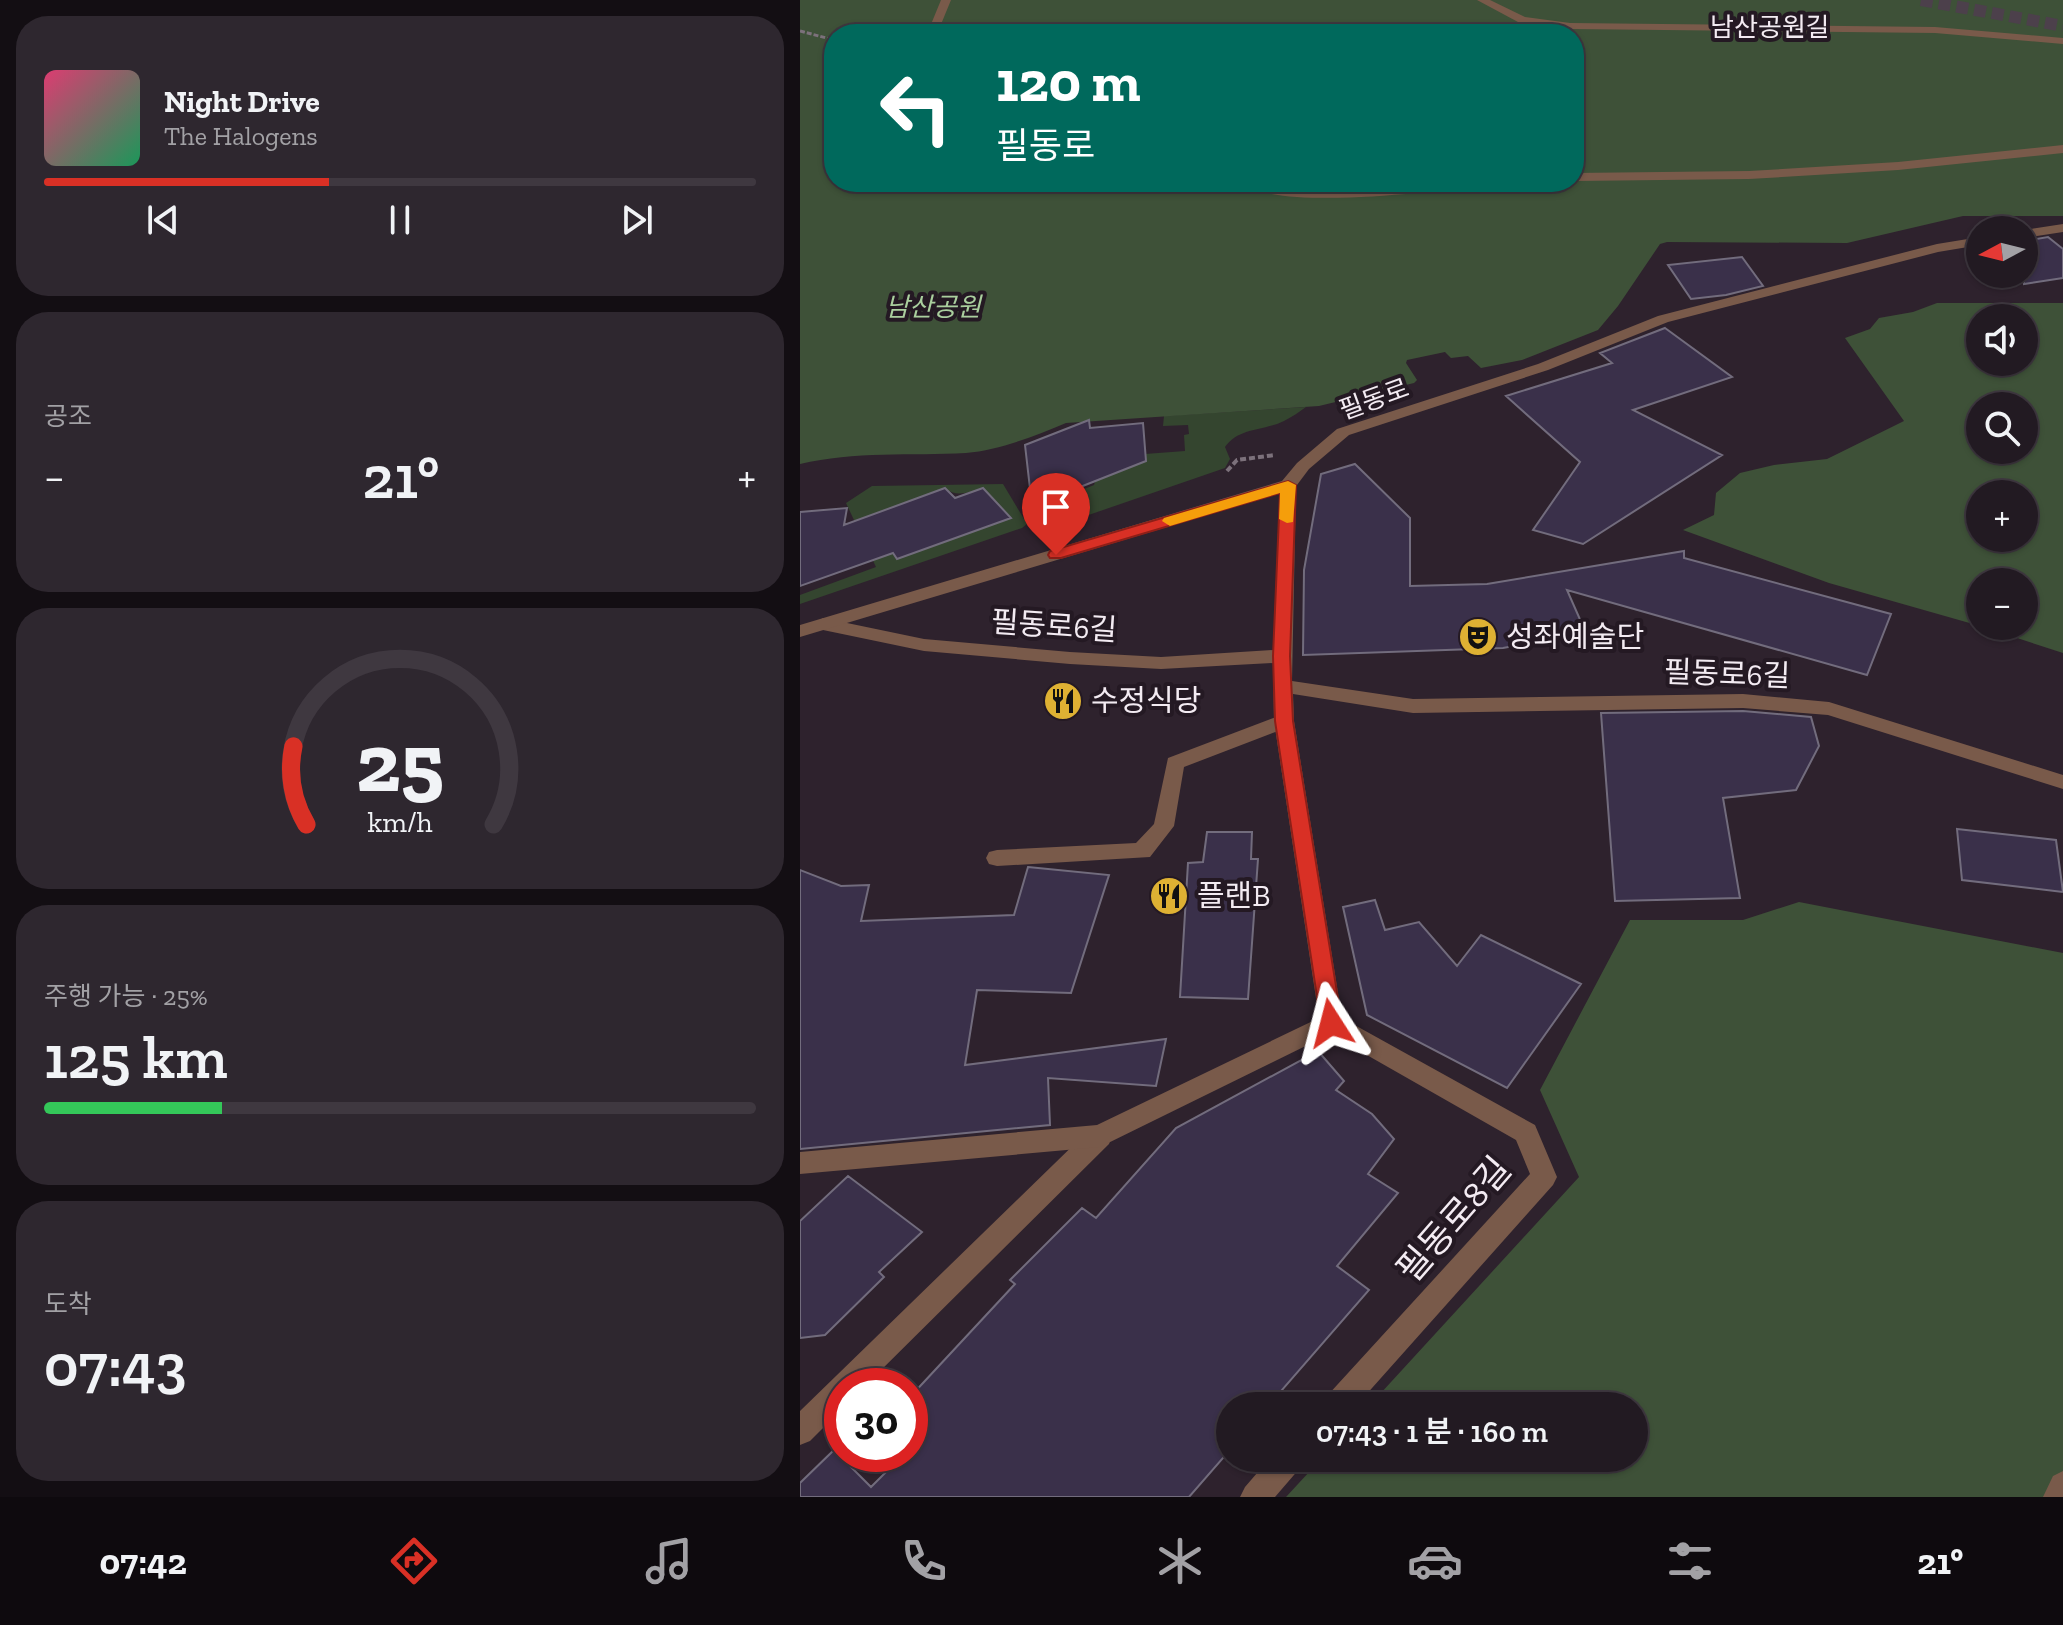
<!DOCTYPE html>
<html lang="ko">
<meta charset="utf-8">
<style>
:root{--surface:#221a22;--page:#2e272f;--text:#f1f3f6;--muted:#a2a1a5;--line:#3f3840;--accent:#d93025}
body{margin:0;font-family:"Zilla Slab","Noto Sans KR",serif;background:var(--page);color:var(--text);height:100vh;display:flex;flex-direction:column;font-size:30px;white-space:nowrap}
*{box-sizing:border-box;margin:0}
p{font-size:26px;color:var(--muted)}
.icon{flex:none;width:44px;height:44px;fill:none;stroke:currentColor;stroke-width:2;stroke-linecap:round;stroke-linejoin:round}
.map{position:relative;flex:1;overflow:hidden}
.sheet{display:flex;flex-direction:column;gap:16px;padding:16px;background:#130e13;width:800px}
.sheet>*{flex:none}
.top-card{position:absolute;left:24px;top:24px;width:760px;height:168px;border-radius:32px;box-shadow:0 2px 6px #0004,0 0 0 2px var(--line);background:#00695c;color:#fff;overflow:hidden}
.needle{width:52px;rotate:263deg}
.tools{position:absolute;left:1166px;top:216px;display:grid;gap:16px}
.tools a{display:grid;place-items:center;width:72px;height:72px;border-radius:50%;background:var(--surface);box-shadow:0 2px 6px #0004,0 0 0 2px var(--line);font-size:40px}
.speed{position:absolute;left:24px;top:1368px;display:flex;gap:16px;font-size:40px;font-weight:700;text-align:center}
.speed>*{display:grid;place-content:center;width:104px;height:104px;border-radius:50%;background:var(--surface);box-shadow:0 2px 6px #0004,0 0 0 2px var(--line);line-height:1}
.speed .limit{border:12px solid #d22;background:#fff;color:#111}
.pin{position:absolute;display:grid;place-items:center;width:68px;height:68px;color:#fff;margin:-82px -34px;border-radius:50% 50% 50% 0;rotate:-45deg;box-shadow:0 0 8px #0007}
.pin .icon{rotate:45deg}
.me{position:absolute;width:88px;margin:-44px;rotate:351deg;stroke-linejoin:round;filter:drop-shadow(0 0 6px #0008)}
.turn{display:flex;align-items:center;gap:28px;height:168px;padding:0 40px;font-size:36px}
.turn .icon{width:104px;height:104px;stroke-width:2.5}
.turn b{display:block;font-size:56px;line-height:68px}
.big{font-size:60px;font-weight:600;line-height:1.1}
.sheet .card{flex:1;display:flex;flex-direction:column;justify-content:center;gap:12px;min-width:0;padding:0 28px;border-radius:32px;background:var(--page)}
.sheet .dial{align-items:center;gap:0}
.dial svg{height:208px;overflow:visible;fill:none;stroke:var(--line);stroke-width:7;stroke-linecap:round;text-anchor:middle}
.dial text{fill:var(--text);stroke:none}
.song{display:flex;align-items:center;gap:24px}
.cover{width:96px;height:96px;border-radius:12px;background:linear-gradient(135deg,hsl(340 70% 55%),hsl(150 70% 35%))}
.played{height:8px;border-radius:4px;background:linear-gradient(90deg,var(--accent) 40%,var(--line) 40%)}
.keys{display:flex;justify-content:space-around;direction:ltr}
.heat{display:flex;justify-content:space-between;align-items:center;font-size:44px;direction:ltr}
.charge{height:12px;border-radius:6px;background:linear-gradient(90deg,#34c759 25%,var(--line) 0)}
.trip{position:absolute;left:416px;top:1392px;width:432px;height:80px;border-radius:40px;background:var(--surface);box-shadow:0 2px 6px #0004,0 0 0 2px var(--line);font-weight:600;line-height:80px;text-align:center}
.menu{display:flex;height:128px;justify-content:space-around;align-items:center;background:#0e0a0e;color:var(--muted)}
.menu .icon{width:56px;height:56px}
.menu .active{color:var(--accent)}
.menu b{font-size:36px;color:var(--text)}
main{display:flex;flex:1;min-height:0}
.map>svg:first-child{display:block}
.green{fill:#34452f;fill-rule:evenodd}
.forest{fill:#3e5138;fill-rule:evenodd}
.building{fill:#3a304a;stroke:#726c7d;stroke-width:2}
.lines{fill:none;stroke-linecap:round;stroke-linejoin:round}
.secondary-tunnel{stroke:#4c404b;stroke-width:12;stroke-dasharray:12 6;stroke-linecap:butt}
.path-far1{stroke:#7c717b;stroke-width:3;stroke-dasharray:5 2;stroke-linecap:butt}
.path{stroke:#7c717b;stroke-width:4;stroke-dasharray:6 3;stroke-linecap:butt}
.service{fill:#795a4a;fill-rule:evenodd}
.pedestrian{fill:#795a4a;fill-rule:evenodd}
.minor{fill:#795a4a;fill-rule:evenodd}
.tertiary{fill:#795a4a;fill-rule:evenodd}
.route{fill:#d93025;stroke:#8d1f18;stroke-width:2}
.slow{fill:#f59e0b}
.labels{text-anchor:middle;stroke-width:8;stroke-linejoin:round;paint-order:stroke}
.far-street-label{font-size:26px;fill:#f3ebf2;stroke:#241923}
.far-park-label{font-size:26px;font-style:italic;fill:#aacf9e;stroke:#241923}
.street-label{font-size:30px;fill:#f3ebf2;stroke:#241923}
.poi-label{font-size:30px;fill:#f3ebf2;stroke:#241923;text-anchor:start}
.near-street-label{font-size:36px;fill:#f3ebf2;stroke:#241923}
</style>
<main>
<section class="sheet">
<div class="card">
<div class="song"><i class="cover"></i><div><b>Night Drive</b><p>The Halogens</p></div></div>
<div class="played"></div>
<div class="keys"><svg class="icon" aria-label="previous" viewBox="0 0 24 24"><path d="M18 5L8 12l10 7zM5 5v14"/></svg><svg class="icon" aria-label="pause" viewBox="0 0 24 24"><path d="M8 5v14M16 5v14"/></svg><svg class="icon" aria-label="next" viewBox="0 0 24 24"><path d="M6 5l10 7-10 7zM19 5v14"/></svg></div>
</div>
<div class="card"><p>공조</p>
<div class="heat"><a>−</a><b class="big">21°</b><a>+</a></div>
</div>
<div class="card dial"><svg viewBox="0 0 100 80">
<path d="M14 69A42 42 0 1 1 86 69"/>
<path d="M14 69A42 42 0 0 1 9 39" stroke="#d93025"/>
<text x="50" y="56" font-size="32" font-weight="700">25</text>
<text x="50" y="72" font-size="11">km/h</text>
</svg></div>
<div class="card"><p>주행 가능 · 25%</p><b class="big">125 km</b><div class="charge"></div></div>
<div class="card"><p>도착</p><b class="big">07:43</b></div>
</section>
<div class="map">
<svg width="1263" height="1497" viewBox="0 0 1263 1497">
<rect width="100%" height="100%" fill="#2e222d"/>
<!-- green -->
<path class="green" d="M506,407C499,412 492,417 484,421C464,431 439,427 425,447L430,459L425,468L277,519L240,521L235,509L294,485L302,460L312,465L345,462V454L385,451L384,435L389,434L388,425L363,426L364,416Z
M203,484L227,524L222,528L0,604V595L76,567L46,503L72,486ZM145,488C156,498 170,492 183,488L210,518L97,559L68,516Z"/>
<!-- forest -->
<path class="forest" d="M0,0H1263V216H1163L1047,243L867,242L860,244L818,306L798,330L722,360L681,368L668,356L651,358L645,352L607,360L606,363L617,380L614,383L519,406L266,423C235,436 200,450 166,453C110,456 55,451 0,464ZM34,34H774V182H34Z
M1137,303H1263V653L1180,626H1224V582H1180V626L1029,583L883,530L914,515L916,493L940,473L974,465L1027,459L1104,421L1045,338L1070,329L1079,318L1113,312ZM1180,318H1224V362H1180ZM1224,406V450H1180V406ZM1224,494V538H1180V494Z
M999,902L1263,953V1497H486L522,1458H834V1406H569L779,1177L740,1090L830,920H943Z"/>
<!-- building -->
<path class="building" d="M1248,237L1263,249V278L1224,284V241Z
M942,257L963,286L926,295L891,299L868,265Z
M865,328L932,377L833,410L922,455L783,544L733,530L780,462L706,396L812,363L800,353Z
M289,420L290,428L343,423L346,461L232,506L225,445Z
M555,464L610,518V586L687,584L884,551V558L1091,614L1067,675L767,590L786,633L703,648L503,655L504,570L521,474Z
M145,488L155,498L183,488L211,518L97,559L93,553L0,586V512L47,508L44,525Z
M943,711L1011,717L1019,746L996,790L923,798L940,898L815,901L801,713Z
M1157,829L1256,840L1263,892L1162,880Z
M407,832H452L451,859H458L448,999L380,997L388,863L403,862Z
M228,867L309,875L271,993L177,990L165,1065L366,1039L356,1086L248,1078L250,1125L0,1149V870L41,886L69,885L61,921L214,915Z
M575,900L585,930L619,922L657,966L681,935L781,984L707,1088L567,1015L543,907Z
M518,1051L544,1081L536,1090L572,1114L594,1139L568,1174L598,1193L537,1266L569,1290L468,1406H430V1450L389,1497H0V1483L34,1450L71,1487L104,1454H110V1397L215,1284L210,1280L282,1208L296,1218L376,1128Z
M48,1176L122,1232L79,1272L84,1277L25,1335L0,1338V1221Z"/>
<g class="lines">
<!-- secondary-tunnel -->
<path class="secondary-tunnel" d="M1121,0L1263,26"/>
<!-- path-far1 -->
<path class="path-far1" d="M0,31L34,40"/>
<!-- path -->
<path class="path" d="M427,471L437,460L475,455"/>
<!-- service -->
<path class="service" d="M484,714L494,721L491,726L384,767L374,826L350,857L197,866L189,864L186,858L189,852L197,850L336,843L354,824L368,758Z
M300,1125L309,1128L312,1136L309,1144L65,1386H42V1409L10,1441L0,1445V1411L291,1128Z"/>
<!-- pedestrian -->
<path class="pedestrian" d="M141,0H151L137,34H127Z
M677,0H690L725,17L770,23L1135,27L1263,38V44L1135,33L770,29L718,22Z
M1263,145V153L1098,170L949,179L774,181V173L949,171L1098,162Z
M438,182L534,190L692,182L686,186C633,191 479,212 438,182Z
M1263,1471V1497H1243L1253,1476Z"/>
<!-- minor -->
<path class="minor" d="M488,480L496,485L492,681L613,699L943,694L1029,702L1263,775V789L1028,715L943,708L613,713L493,694L494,721L542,1018L735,1125L757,1177L753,1185L556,1406H523L527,1396L730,1174L716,1140L530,1034L300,1147L0,1174V1152L297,1125L519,1018L474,721L473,663L361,669L270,664L124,651L23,630L14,624L23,618L124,639L270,652L361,657L473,650L480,485Z
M470,1458H505L500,1468L475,1497H440L445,1487Z"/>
<!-- tertiary -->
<path class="tertiary" d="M1263,224V232L1224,238V230Z
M1180,237V245L1138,252L868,322L748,370L549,435L509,469L494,489L0,637V625L482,481L497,463L537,429L738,364L858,316L1137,244Z"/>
</g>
<!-- route -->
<path class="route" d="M488,481L496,485L490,656L493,721L542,1023L539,1029L531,1032L524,1029L521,1023L475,721L473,656L480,493L261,558H250L248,555L250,551Z"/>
<!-- slow -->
<path class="slow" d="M488,481L496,485L493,522L487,523L479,519L480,493L370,526L362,521L364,518Z"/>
<!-- icons -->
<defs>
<g id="theatre-disc" transform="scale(2)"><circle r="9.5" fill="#deb133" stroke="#241923"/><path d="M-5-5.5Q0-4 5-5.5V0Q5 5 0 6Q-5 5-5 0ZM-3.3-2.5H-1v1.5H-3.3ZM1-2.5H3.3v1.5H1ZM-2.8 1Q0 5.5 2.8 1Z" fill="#111"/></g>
<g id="restaurant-disc" transform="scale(2)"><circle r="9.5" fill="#deb133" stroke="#241923"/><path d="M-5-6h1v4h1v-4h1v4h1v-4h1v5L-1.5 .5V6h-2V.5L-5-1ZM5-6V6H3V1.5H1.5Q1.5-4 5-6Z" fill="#111"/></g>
</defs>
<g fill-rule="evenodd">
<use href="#theatre-disc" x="678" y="637"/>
<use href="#restaurant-disc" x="263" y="701"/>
<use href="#restaurant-disc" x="369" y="896"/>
</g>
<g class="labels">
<!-- far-street labels -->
<g class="far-street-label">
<text x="970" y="36">남산공원길</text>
<text transform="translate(574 399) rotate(-20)" y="9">필동로</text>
</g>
<!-- far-park labels -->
<g class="far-park-label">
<text x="133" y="316">남산공원</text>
</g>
<!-- street labels -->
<g class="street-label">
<text transform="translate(254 626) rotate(4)" y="10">필동로6길</text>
<text transform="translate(927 674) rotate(2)" y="10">필동로6길</text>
</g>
<!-- poi labels -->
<g class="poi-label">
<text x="706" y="647">성좌예술단</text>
<text x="291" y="711">수정식당</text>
<text x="397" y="906">플랜B</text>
</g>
<!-- near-street labels -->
<g class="near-street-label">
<text transform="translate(653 1219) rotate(-49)" y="13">필동로8길</text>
</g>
</g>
</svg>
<div class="tools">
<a><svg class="needle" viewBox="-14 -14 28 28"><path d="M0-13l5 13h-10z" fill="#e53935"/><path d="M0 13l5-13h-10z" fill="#a2a1a5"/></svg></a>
<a><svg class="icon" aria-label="sound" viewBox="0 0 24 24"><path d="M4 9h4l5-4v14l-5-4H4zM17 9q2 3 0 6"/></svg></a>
<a><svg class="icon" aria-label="search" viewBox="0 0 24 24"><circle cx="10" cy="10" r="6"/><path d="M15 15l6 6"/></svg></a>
<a>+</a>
<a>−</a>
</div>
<div class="speed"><div class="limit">30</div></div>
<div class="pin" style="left:256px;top:555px;background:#d93025"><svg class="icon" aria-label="arrive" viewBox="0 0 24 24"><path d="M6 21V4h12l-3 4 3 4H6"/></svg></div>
<svg class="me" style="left:531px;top:1023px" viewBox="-20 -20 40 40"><path d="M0-17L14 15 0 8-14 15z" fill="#d93025" stroke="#fff" stroke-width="4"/></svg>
<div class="trip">07:43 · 1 분 · 160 m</div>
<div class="top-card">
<div class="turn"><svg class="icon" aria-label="left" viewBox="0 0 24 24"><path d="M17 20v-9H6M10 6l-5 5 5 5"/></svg><div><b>120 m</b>필동로</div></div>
</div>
</div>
</main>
<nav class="menu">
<b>07:42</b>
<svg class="icon active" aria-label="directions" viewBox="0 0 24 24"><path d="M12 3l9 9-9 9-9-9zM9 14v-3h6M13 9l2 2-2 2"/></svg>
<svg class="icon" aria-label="music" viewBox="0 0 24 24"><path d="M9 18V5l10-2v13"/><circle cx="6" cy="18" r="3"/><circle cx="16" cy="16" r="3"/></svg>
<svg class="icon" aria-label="phone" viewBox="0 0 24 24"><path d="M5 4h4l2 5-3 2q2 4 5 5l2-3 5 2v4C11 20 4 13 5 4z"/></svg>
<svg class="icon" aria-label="climate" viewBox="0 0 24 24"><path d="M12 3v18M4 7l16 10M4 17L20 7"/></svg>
<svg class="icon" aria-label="car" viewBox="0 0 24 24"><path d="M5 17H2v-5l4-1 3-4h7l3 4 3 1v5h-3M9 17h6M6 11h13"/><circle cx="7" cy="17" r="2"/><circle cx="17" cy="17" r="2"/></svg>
<svg class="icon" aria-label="filters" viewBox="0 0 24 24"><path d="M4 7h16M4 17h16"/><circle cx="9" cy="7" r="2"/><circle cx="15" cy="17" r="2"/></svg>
<b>21°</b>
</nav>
